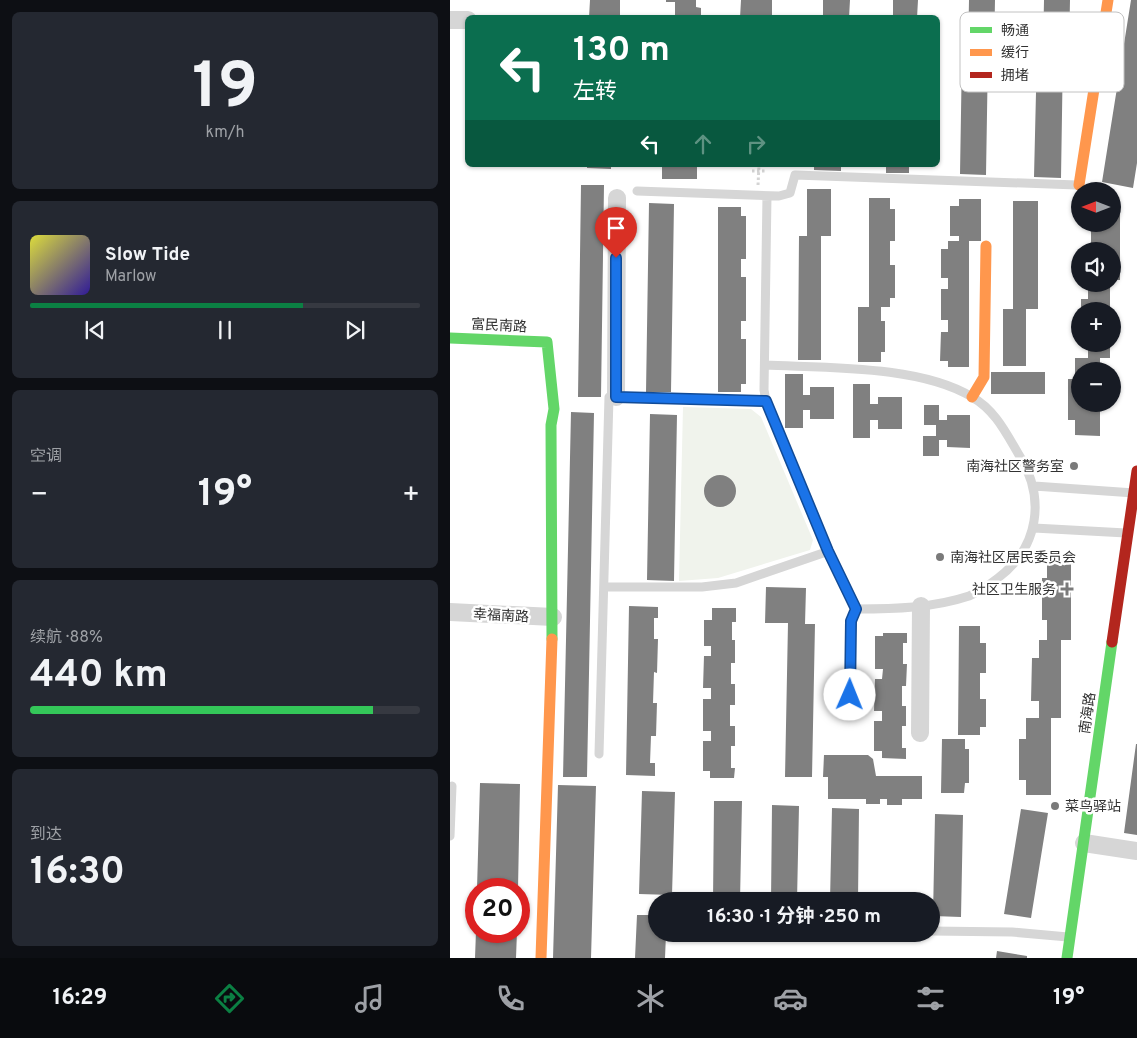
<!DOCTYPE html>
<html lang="zh">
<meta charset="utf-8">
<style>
:root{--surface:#171b24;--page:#242831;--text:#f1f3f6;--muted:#9ea1a6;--line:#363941;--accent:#0b8043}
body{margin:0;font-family:Overpass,"Noto Sans SC",sans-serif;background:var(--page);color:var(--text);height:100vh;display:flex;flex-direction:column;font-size:19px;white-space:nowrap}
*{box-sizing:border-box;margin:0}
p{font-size:16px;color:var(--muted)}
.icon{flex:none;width:28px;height:28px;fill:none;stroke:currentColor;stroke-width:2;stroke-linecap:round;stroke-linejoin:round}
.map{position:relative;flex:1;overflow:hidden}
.details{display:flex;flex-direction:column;gap:12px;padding:12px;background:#0d0f14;width:450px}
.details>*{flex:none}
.guide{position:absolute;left:15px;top:15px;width:475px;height:152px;border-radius:8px;box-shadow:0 1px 4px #0004;background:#0b6e4f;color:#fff;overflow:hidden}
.needle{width:32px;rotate:270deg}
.tools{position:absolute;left:621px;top:182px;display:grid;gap:10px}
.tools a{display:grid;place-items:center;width:50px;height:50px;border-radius:50%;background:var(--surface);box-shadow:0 1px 4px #0004;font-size:25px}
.speed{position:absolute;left:15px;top:878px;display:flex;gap:10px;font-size:25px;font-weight:700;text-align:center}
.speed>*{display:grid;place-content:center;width:65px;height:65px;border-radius:50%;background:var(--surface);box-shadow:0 1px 4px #0004;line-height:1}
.speed .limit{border:8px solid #d22;background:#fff;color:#111}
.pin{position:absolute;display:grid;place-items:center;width:42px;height:42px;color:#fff;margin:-51px -21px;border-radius:50% 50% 50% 0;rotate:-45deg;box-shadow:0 0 5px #0007}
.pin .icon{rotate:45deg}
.me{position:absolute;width:55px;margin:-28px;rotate:1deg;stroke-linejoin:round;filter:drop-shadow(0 0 4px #0008)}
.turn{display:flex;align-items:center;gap:18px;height:105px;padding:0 25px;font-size:22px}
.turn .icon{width:65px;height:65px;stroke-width:2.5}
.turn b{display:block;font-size:35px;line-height:42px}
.lanes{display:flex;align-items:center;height:48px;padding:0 25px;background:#0003;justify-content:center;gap:25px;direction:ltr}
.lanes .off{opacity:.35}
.big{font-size:38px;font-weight:700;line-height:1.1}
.details .card{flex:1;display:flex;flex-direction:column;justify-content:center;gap:8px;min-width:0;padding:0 18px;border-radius:8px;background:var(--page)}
.details .dial{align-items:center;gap:0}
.dial b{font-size:65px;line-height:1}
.song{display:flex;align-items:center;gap:15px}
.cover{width:60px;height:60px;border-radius:8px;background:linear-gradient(135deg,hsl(60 70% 55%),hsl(250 70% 35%))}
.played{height:5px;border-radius:2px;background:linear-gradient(90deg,var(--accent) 70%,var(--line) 70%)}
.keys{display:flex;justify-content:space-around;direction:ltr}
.heat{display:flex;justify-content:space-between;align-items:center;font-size:28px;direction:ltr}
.charge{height:8px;border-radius:4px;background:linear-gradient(90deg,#34c759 88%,var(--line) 0)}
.trip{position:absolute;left:198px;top:892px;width:292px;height:50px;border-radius:25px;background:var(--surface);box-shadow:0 1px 4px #0004;font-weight:700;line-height:50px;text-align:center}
.menu{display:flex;height:80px;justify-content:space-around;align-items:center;background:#090b0e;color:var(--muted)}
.menu .icon{width:35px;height:35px}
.menu .on{color:var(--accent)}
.menu b{font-size:22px;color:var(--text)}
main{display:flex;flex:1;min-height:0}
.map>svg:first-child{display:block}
.green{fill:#f0f3ec}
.building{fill:#808080}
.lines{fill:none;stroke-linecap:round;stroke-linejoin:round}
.path{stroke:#d4d4d4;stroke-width:3;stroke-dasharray:2.5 2.5;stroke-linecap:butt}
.lane{stroke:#d6d6d6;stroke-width:9}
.street{stroke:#d6d6d6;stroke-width:18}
.fast{stroke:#63d668;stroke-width:11}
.slow{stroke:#ff974d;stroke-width:11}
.jam{stroke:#b3261e;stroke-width:11}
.route-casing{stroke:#114b97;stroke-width:12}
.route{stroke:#1a73e8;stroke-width:9}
.poi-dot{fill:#7a7a7a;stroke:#fff;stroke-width:2}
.labels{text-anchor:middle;stroke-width:5;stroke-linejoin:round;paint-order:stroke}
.street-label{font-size:14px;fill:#323232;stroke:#fff}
.poi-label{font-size:14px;fill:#323232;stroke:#fff;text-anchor:end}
.key{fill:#fff;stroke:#c2c2c2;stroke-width:1}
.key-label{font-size:14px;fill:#323232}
</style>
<main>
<section class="details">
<div class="card dial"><b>19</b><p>km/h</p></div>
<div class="card">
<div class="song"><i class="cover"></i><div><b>Slow Tide</b><p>Marlow</p></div></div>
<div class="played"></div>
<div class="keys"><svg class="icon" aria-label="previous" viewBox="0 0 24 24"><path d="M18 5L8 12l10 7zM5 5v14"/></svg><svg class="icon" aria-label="pause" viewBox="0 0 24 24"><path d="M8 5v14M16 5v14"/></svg><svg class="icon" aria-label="next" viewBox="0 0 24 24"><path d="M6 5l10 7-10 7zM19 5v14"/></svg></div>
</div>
<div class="card"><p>空调</p>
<div class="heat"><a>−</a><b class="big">19°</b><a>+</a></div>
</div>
<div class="card"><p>续航 · 88%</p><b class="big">440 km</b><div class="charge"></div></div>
<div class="card"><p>到达</p><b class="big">16:30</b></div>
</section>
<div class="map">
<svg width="687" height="958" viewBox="0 0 687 958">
<rect width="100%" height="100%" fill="#fff"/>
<!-- green -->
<path class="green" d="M233,407L301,409L311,417L363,540L360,550L268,578L229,581Z"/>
<!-- building -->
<path class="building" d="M140,0H170V18H139Z
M216,0H246V7L251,8V16L215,18V15L225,16V2H216Z
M291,0H322V18H290Z
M373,0H400L399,18H373Z
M443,0H468L467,18H443Z
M519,0H545L544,53H538L536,175L510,174L512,52H518Z
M594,0H620L619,50H613L611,178L584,177L587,50H593Z
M681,0H687V163L683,188L652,182Z
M137,165H161V169L137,168Z
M212,165H247V179H212Z
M364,165H391V171L364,170Z
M436,165H459V173H436Z
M131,185H154L151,397H128Z
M357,189H381V236H371V360H348L349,236H357Z
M419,198H440V209H445V241H440V265H445V298H440V307H431V321H435V352H431V362H408V307H419Z
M509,199H531V241H519V367H498V361H490L491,332H498V320H491V289H498V278H491V249H498V241H509V236H500V206H509Z
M563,201H588V309H576V366H553V309H563Z
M662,201H670V280H662V251H641V224H662Z
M199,203L224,204L221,392H196Z
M268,207H291V216H296V259H291V277H296V321H291V339H296V384H291V392H268Z
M638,284H660V311H631V299H638Z
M638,344H660V358H650V371H630V404H650V436L625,435V420H618V379H625V358H638Z
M541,372H595V394H541Z
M335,374H353V395H360V387H384V419H360V410H353V428H335Z
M403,384H420V404H428V397H452V429H428V420H420V438H403Z
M474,405H489V420H497V415H520V448L497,447V440H489V456H473V436H486V425H474Z
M121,412L144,413L137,777H113Z
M200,414L227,415L224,581L197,580Z
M254 491a16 16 0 1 1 32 0a16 16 0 1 1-32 0Z
M597,561H621V640H611V718H601V795H576V780H569V739H576V718H589V701H581L582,658H589V640H597V620H592V578H597Z
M316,587L356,588L355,624H365L362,777H335L338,623H315Z
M179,606L208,607V618H204V639H208L207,673L204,672L203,703H207L206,736H201L200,763H205V776L176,775Z
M262,608H286V622H282V640H285V663H281V684H285V705H280V726H285V746H281V768H285L284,778H260V771H253V741H261V731H253V699H261V688H253L254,656H261V646H254V620H262Z
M509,626H530V643H536V673H530V699H536V727H530V735H508Z
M433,633H457V643H453V664H457L456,686H452V706H456V726H452V748H456V759L432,758V751H424V721H432V711H424L425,679H432L433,669H425V636H433Z
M492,739H515V749H519V783H515L514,793H491Z
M686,744H687V835L674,833Z
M374,755H418L423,759L426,776H472V799H452V805H437V799H430V804H416V799H378V777H373Z
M30,783L70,784L68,889H27Z
M108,785L146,786L141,958H103Z
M192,791L225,792L222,895L189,894Z
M264,801H292L290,901H263Z
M322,805L349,806L347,901H321Z
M382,808L409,809L408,901H380Z
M571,809L598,813L581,918L554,914Z
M485,814L513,815L511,917L483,916Z
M187,915H206V934H216L215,958H185Z
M26,931H67L66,958H25Z
M547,951L577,956V958H546Z"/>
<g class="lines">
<!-- path -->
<path class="path" d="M302,171H316
M308,185L309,165"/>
<!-- lane -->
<path class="lane" d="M187,191L329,196L340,193L345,175L627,185
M317,196L314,390L316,401L379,551L407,609L401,621L400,695
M315,365C375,368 470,365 522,397C545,410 556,433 569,455C596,498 589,547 548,578C539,585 529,592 519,596C483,608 444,609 407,609
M584,486L684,493
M584,528L676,533
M155,587H252L286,583L379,551
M149,754L159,397L316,401
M0,836L2,786
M481,931L562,932L618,937"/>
<!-- street -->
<path class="street" d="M0,20H18
M166,397L167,198
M0,612L103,617
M470,733L471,606
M634,843L687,851"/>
<!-- fast -->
<path class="fast" d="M0,338L97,342L104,409L101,425L102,639
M617,958L662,642"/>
<!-- slow -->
<path class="slow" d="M629,185L658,0
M522,397L534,377L536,246
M91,958L102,639"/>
<!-- jam -->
<path class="jam" d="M662,642L687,471"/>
</g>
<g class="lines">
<!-- route casing -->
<g class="route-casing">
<path id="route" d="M166,258V397L316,401L378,551L406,609L401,621L400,695"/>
</g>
<!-- route -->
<use href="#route" class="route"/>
</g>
<!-- markers -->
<g class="poi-dot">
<circle cx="624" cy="466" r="5"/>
<circle cx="490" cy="557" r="5"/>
<path d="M614.5 581.5h5v5h5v5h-5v5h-5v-5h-5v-5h5z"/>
<circle cx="605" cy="806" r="5"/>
</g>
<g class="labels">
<!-- street labels -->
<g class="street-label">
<text transform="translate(49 325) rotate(3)" y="5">富民南路</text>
<text transform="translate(51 615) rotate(3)" y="5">幸福南路</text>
<text transform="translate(637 713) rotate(-82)" y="5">南海路</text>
</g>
<!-- poi labels -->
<g class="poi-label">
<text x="614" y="471">南海社区警务室</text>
<text x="500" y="562" text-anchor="start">南海社区居民委员会</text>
<text x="606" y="594">社区卫生服务</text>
<text x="615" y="811" text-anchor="start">菜鸟驿站</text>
</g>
</g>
<!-- legend -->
<rect x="510" y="12" width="164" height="80" rx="8" class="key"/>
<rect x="520" y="27" width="22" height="6" fill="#63d668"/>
<rect x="520" y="49" width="22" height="7" fill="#ff974d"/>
<rect x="520" y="72" width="22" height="6" fill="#b3261e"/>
<g class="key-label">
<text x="551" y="35">畅通</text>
<text x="551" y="57">缓行</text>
<text x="551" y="80">拥堵</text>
</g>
</svg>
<div class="tools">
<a><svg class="needle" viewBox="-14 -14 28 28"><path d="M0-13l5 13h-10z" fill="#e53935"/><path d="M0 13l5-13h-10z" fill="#9ea1a6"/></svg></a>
<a><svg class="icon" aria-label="sound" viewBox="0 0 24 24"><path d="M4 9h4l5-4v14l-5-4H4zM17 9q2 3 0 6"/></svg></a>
<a>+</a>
<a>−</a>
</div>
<div class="speed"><div class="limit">20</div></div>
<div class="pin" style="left:166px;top:258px;background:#d93025"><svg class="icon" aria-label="arrive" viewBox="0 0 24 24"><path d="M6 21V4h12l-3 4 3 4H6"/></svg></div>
<svg class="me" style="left:400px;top:695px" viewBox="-20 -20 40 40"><circle r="19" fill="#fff"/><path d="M0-13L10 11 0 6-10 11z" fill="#1a73e8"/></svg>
<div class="trip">16:30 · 1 分钟 · 250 m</div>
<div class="guide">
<div class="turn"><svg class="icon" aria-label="left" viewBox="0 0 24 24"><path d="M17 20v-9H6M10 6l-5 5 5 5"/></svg><div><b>130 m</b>左转</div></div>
<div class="lanes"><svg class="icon" aria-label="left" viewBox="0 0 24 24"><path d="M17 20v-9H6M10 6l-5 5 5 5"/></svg><svg class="icon off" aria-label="ahead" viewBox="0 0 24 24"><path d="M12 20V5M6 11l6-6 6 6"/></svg><svg class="icon off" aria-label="right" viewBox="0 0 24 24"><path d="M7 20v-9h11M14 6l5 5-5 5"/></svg></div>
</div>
</div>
</main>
<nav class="menu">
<b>16:29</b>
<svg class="icon on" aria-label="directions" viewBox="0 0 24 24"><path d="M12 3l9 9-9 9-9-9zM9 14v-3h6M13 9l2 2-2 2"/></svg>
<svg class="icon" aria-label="music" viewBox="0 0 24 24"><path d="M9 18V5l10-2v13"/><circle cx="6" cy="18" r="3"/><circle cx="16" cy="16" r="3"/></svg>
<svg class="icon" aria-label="phone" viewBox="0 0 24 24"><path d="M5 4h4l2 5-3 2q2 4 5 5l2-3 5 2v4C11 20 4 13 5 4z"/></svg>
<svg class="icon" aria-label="climate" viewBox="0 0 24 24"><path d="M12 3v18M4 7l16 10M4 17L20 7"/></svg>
<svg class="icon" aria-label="car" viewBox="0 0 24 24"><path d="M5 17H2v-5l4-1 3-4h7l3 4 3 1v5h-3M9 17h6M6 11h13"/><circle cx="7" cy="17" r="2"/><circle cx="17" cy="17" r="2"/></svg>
<svg class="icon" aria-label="filters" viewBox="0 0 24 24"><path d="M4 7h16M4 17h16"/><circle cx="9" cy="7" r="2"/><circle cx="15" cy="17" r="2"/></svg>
<b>19°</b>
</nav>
